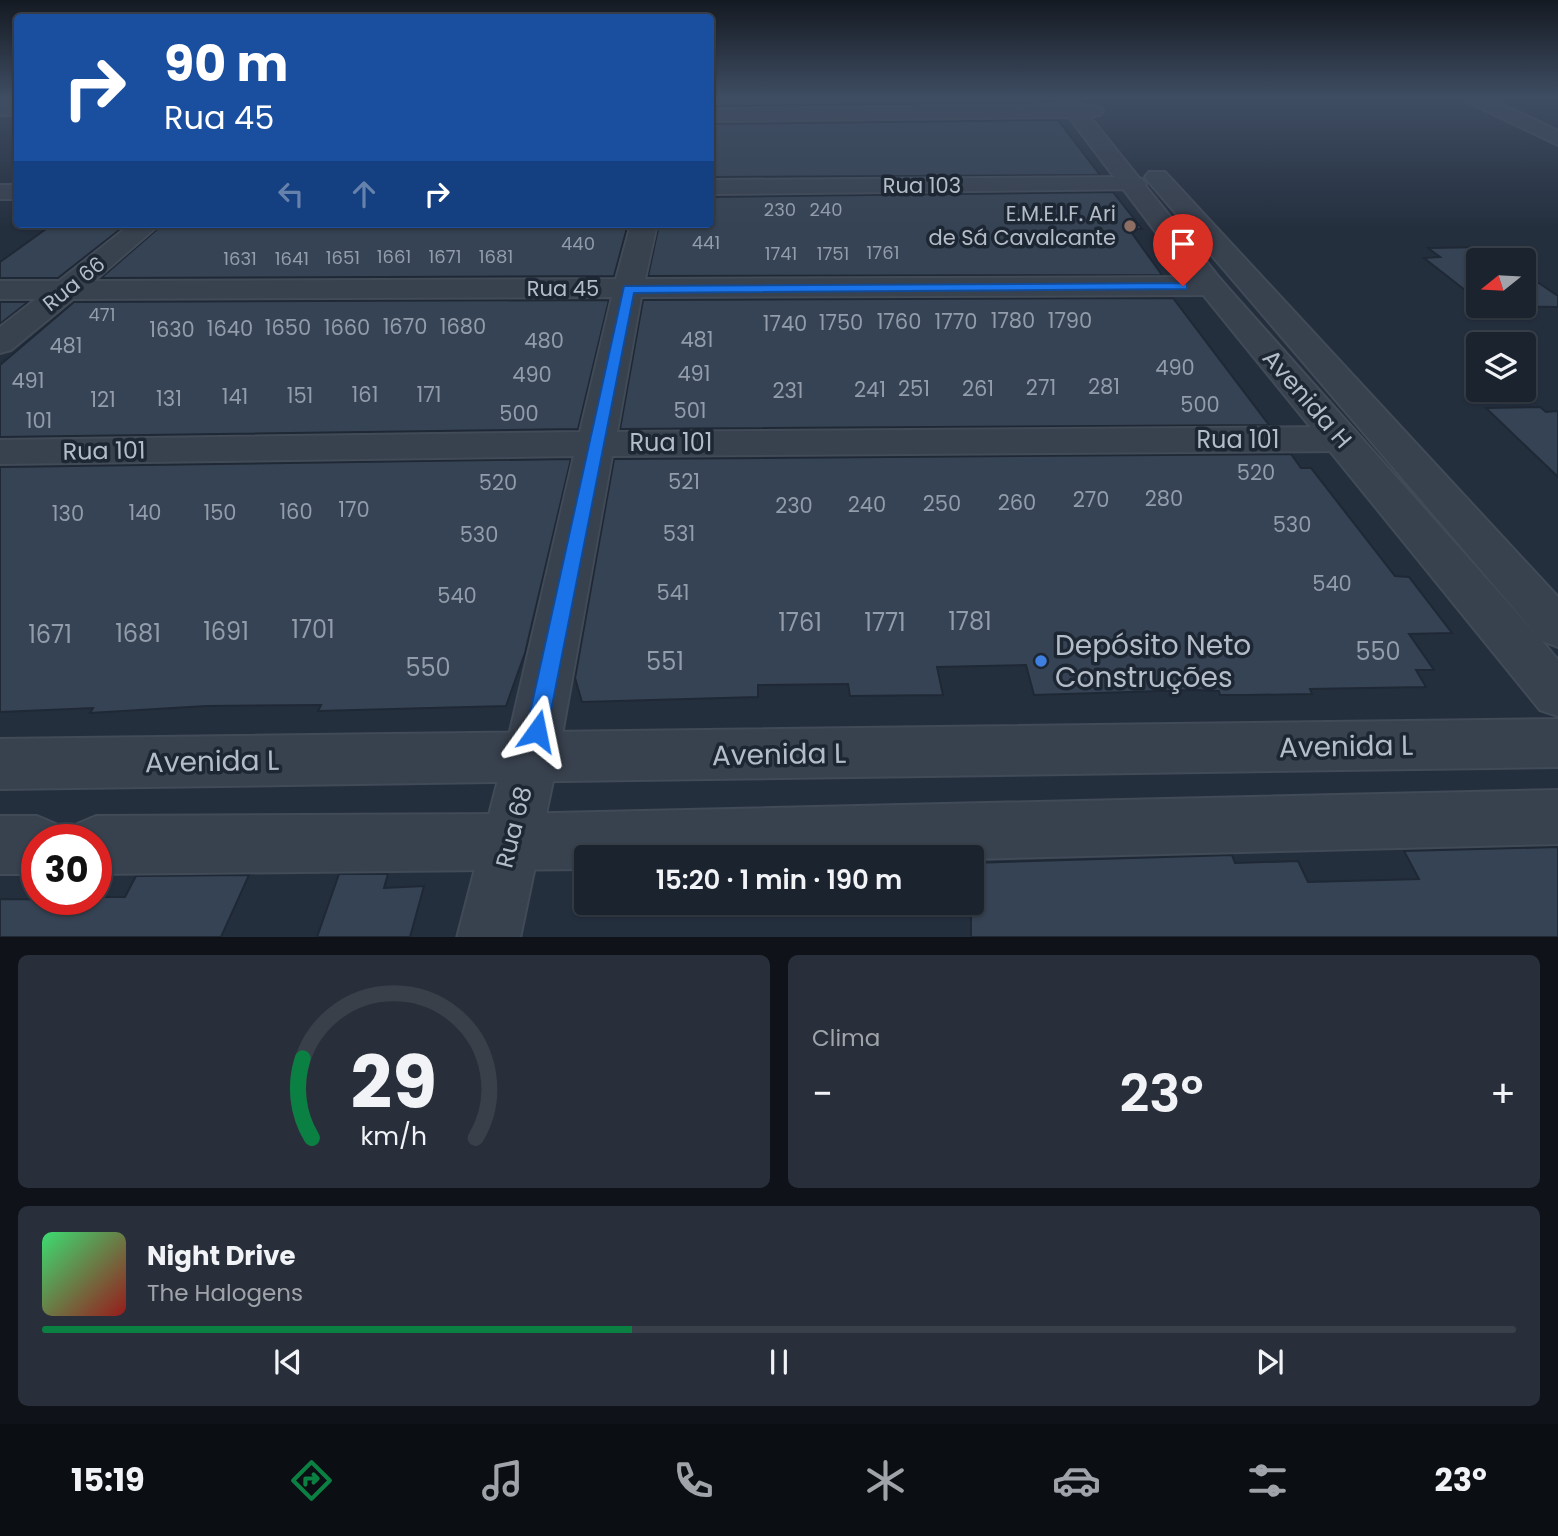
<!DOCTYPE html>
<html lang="pt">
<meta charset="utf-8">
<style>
:root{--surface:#1b232e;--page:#282f3a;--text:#f1f3f6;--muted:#a0a4aa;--line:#39404a;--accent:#0b8043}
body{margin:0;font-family:Poppins,sans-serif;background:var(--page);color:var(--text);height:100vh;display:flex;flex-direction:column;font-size:26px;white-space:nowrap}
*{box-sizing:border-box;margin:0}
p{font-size:23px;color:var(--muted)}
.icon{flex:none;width:38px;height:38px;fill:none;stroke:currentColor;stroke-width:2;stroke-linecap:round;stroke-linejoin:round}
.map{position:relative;height:937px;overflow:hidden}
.sheet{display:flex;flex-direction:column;gap:18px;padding:18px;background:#0f1319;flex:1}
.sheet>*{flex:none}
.guide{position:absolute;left:14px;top:14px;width:700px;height:214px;border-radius:7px;box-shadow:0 2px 5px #0004,0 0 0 2px var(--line);background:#1a4fa0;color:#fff;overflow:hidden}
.needle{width:46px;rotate:252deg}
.tools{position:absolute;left:1466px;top:248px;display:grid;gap:14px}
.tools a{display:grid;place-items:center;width:70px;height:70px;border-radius:7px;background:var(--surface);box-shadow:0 2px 5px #0004,0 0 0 2px var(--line);font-size:35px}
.speed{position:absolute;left:21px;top:824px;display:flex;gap:14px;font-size:35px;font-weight:700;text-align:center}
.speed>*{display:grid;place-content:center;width:91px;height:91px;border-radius:50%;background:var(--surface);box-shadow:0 2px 5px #0004,0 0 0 2px var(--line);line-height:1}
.speed .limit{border:10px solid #d22;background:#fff;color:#111}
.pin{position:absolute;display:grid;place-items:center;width:60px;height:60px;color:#fff;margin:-72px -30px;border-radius:50% 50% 50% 0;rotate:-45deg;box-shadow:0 0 7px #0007}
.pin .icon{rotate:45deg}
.me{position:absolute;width:77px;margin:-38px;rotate:12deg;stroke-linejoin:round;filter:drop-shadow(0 0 5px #0008)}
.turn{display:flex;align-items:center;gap:24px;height:147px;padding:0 35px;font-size:32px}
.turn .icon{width:91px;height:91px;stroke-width:2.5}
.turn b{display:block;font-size:49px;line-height:60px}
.lanes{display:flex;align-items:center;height:66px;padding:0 35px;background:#0003;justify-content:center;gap:35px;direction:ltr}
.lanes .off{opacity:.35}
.big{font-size:52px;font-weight:600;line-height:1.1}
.sheet .tile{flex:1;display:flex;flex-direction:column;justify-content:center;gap:10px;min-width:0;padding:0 24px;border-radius:10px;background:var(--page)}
.sheet .dial{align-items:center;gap:0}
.dial svg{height:182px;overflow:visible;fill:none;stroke:var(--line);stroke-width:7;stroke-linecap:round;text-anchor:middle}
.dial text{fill:var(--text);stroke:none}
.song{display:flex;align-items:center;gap:21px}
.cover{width:84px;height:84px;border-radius:10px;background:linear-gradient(135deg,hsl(140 70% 55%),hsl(0 70% 35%))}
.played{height:7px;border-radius:4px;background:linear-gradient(90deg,var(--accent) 40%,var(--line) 40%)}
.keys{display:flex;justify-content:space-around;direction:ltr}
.heat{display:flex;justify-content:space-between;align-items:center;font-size:38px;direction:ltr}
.sheet .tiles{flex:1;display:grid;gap:18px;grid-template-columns:1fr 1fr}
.tile:last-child{grid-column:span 2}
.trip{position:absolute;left:574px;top:845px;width:410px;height:70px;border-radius:7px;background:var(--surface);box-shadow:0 2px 5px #0004,0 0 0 2px var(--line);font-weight:600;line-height:70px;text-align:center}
.menu{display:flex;height:112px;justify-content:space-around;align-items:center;background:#0b0e12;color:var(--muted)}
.menu .icon{width:49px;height:49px}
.menu .selected{color:var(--accent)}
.menu b{font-size:32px;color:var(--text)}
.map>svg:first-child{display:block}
.building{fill:#364354;stroke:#1f2835;stroke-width:2}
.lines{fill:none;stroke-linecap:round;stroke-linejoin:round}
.minor-casing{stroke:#414a57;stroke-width:4}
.tertiary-casing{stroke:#414a57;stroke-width:4}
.minor{fill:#38414e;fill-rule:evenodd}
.tertiary{fill:#38414e;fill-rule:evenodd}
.route{fill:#1a73e8;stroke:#114b97;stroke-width:2}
.education-dot{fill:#8d6e63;stroke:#1d2633;stroke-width:2.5}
.shop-dot{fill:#3f7fe0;stroke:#1d2633;stroke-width:2.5}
.labels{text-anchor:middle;stroke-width:7;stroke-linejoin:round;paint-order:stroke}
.far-number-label{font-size:18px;fill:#929caa}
.far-street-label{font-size:21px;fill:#b4bcc9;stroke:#1d2633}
.far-poi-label{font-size:21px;fill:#b4bcc9;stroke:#1d2633;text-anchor:end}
.number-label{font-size:21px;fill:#929caa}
.street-label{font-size:24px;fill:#b4bcc9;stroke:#1d2633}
.near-number-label{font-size:24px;fill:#929caa}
.near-poi-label{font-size:28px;fill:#b4bcc9;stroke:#1d2633;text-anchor:start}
.near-street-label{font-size:28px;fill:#b4bcc9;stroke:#1d2633}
</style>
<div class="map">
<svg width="1558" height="938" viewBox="0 0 1558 938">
<rect width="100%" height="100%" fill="#242f3e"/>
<!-- building -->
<path class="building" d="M710,97H1039L1044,103L710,106Z
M1058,120L1100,175L710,177V124Z
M1113,192L1142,229H1129L1162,275L648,276L659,224H710V197Z
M53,224H127L58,278H0V262Z
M163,224H628L614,276L101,278Z
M1485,247L1506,261H1479V301L1424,258L1440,257L1428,248Z
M1524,273L1558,296V307L1486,306H1524Z
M1173,298L1269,425L620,429L643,300Z
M609,300L578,429L0,437V365L74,302Z
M0,302H28L0,324Z
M1540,407L1546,412L1558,411V477L1486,408Z
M1291,454L1301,468H1311L1395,576L1409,577L1452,633L1409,634L1434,670H1416L1426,687L1310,689L1312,694L1247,695H1220L1219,691L1194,690L1034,695L1026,665L937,667L943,695L850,696L848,684L758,685V697L582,702L575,678L614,459Z
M571,459L525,653L506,706L318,711L321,705L206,706L90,713L93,708L0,712V467Z
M1558,847V937H971V863L1232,855L1235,863L1298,861L1308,882L1419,879L1404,851Z
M339,874H388L384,888L424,886L410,937H317Z
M249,875L221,937H0V899L96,900V897H125L136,876Z"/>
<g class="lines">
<!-- minor casing -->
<g class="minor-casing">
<path id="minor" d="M1464,97H1487L1558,131V145L1466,101Z
M1134,177L1142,179L1146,184L1142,189L710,194V180Z
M0,185H18V199H0Z
M131,224H160L94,281L616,279L631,224H657L645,279L1211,277L1221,280L1226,286L1221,292L1211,295L641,297L617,432L1342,427L1355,431L1360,439L1355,447L1342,451L612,456L558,757L520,938H457L504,757L574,456L0,464V440L580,432L612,297L73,299L11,350L0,353V327L36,299H0V281H59Z"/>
</g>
<!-- tertiary casing -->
<g class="tertiary-casing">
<path id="tertiary" d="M1054,97H1074L1081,105L1100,107L1103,111L1100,115L1090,117L1221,280L1541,640L1149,182L1145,177L1149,172H1165L1558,597V647L1542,641L1558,660V716L1540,710L1201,292L1069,117L710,121V109L1060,105Z
M0,103H18V115H0Z
M1558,719V767L0,789V739Z
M1558,790V844L971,859L586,858V869L96,874V840H69L75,825L96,816L510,814Z
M0,816H37L58,825L64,840H37V874H0Z"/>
</g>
<!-- minor -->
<use href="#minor" class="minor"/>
<!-- tertiary -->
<use href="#tertiary" class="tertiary"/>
</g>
<!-- sky -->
<linearGradient id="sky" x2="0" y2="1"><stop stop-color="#141a22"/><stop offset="0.43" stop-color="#3f4d63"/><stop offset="1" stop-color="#3f4d63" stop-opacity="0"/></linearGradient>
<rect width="1558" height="228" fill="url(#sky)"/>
<!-- route -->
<path class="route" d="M1183,283L1187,284V289L634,293L547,731L544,738L537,741L529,738L526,731L624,286Z"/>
<!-- markers -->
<circle class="education-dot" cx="1130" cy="226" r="7"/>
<circle class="shop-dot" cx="1041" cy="661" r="7"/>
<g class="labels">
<!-- far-number labels -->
<g class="far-number-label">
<text x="780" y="216">230</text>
<text x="826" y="216">240</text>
<text x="706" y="249">441</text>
<text x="578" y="250">440</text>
<text x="883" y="259">1761</text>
<text x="781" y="260">1741</text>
<text x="833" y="260">1751</text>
<text x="394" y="263">1661</text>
<text x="445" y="263">1671</text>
<text x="496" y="263">1681</text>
<text x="343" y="264">1651</text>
<text x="240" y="265">1631</text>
<text x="292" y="265">1641</text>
<text x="102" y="321">471</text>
</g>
<!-- far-street labels -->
<g class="far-street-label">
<text x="922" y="193">Rua 103</text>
<text transform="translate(74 284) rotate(-39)" y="7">Rua 66</text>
<text x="563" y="296">Rua 45</text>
</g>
<!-- far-poi labels -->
<g class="far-poi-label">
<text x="1116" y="221">E.M.E.I.F. Ari<tspan x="1116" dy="24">de Sá Cavalcante</tspan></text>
</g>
<!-- number labels -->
<g class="number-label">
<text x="1013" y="328">1780</text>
<text x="1070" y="328">1790</text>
<text x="899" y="329">1760</text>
<text x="956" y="329">1770</text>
<text x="841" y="330">1750</text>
<text x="785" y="331">1740</text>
<text x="405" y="334">1670</text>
<text x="463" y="334">1680</text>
<text x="288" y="335">1650</text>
<text x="347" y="335">1660</text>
<text x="230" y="336">1640</text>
<text x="172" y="337">1630</text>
<text x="697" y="347">481</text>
<text x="544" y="348">480</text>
<text x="66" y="353">481</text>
<text x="1175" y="375">490</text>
<text x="694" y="381">491</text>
<text x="532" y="382">490</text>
<text x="28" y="388">491</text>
<text x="1104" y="394">281</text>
<text x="1041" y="395">271</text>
<text x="914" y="396">251</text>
<text x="978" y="396">261</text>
<text x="870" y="397">241</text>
<text x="788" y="398">231</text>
<text x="365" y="402">161</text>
<text x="429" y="402">171</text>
<text x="300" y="403">151</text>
<text x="235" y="404">141</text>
<text x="169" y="406">131</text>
<text x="103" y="407">121</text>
<text x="1200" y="412">500</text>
<text x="690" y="418">501</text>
<text x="519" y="421">500</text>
<text x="39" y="428">101</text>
<text x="1256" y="480">520</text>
<text x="684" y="489">521</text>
<text x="498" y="490">520</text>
<text x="1164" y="506">280</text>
<text x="1091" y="507">270</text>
<text x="1017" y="510">260</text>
<text x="942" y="511">250</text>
<text x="867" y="512">240</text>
<text x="794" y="513">230</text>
<text x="354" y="517">170</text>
<text x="296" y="519">160</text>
<text x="145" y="520">140</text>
<text x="220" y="520">150</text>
<text x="68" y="521">130</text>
<text x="1292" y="532">530</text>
<text x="679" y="541">531</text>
<text x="479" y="542">530</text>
<text x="1332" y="591">540</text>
<text x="673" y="600">541</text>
<text x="457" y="603">540</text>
</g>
<!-- street labels -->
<g class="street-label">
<text transform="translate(1307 399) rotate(49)" y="8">Avenida H</text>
<text x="1238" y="448">Rua 101</text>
<text x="671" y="451">Rua 101</text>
<text transform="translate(104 451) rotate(-1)" y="8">Rua 101</text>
<text transform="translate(514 827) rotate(-76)" y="8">Rua 68</text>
</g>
<!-- near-number labels -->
<g class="near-number-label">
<text x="970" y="630">1781</text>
<text x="800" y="631">1761</text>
<text x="885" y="631">1771</text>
<text x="313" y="638">1701</text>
<text x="226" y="640">1691</text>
<text x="138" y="642">1681</text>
<text x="50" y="643">1671</text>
<text x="1378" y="660">550</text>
<text x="665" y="670">551</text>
<text x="428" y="676">550</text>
</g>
<!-- near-poi labels -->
<g class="near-poi-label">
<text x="1055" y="655">Depósito Neto<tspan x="1055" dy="32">Construções</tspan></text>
</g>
<!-- near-street labels -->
<g class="near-street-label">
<text transform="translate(1346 746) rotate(-1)" y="10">Avenida L</text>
<text transform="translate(779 754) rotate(-1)" y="10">Avenida L</text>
<text transform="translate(212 761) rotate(-1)" y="10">Avenida L</text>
</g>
</g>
</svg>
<div class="tools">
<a><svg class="needle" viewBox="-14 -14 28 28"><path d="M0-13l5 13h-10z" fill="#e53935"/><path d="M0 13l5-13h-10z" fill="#a0a4aa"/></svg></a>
<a><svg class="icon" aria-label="layers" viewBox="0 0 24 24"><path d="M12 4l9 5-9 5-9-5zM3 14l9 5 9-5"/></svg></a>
</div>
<div class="speed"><div class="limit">30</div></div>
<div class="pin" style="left:1183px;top:286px;background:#d93025"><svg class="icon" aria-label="arrive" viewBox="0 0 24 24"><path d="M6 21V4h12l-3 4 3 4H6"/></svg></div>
<svg class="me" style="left:537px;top:731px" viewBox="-20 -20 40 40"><path d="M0-17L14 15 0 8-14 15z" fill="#1a73e8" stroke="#fff" stroke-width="4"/></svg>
<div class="trip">15:20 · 1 min · 190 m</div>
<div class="guide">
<div class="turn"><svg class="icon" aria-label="right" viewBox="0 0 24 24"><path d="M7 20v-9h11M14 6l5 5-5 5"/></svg><div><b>90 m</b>Rua 45</div></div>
<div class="lanes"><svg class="icon off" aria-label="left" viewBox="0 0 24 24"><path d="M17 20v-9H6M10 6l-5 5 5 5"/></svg><svg class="icon off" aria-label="ahead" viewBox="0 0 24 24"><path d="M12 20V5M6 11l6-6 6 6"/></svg><svg class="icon" aria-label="right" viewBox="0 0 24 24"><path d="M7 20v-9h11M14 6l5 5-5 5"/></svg></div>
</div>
</div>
<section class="sheet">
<div class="tiles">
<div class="tile dial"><svg viewBox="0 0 100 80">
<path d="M14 69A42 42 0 1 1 86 69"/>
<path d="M14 69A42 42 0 0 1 10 34" stroke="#0b8043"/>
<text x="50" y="56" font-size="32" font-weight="700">29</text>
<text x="50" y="72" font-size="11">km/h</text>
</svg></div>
<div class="tile"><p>Clima</p>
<div class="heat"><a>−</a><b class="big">23°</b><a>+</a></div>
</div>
<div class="tile">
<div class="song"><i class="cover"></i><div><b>Night Drive</b><p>The Halogens</p></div></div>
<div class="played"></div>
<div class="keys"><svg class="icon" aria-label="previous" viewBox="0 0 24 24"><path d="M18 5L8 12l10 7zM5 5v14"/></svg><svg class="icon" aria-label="pause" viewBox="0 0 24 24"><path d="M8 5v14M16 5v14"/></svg><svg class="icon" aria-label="next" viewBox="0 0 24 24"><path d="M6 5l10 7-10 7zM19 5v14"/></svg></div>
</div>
</div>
</section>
<nav class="menu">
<b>15:19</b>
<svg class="icon selected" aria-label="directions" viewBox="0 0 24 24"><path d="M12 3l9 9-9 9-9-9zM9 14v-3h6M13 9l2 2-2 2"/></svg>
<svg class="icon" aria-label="music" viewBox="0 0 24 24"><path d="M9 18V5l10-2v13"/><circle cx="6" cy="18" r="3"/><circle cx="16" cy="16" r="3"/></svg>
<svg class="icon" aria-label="phone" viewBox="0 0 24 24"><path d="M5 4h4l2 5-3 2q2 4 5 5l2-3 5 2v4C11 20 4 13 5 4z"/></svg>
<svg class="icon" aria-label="climate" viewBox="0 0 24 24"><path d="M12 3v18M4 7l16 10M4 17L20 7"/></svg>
<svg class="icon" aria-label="car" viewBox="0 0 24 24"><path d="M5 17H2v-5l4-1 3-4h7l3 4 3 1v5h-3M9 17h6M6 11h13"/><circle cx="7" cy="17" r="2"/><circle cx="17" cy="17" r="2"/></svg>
<svg class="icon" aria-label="filters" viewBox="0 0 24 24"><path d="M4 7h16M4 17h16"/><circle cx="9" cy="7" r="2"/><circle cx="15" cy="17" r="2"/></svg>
<b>23°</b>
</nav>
